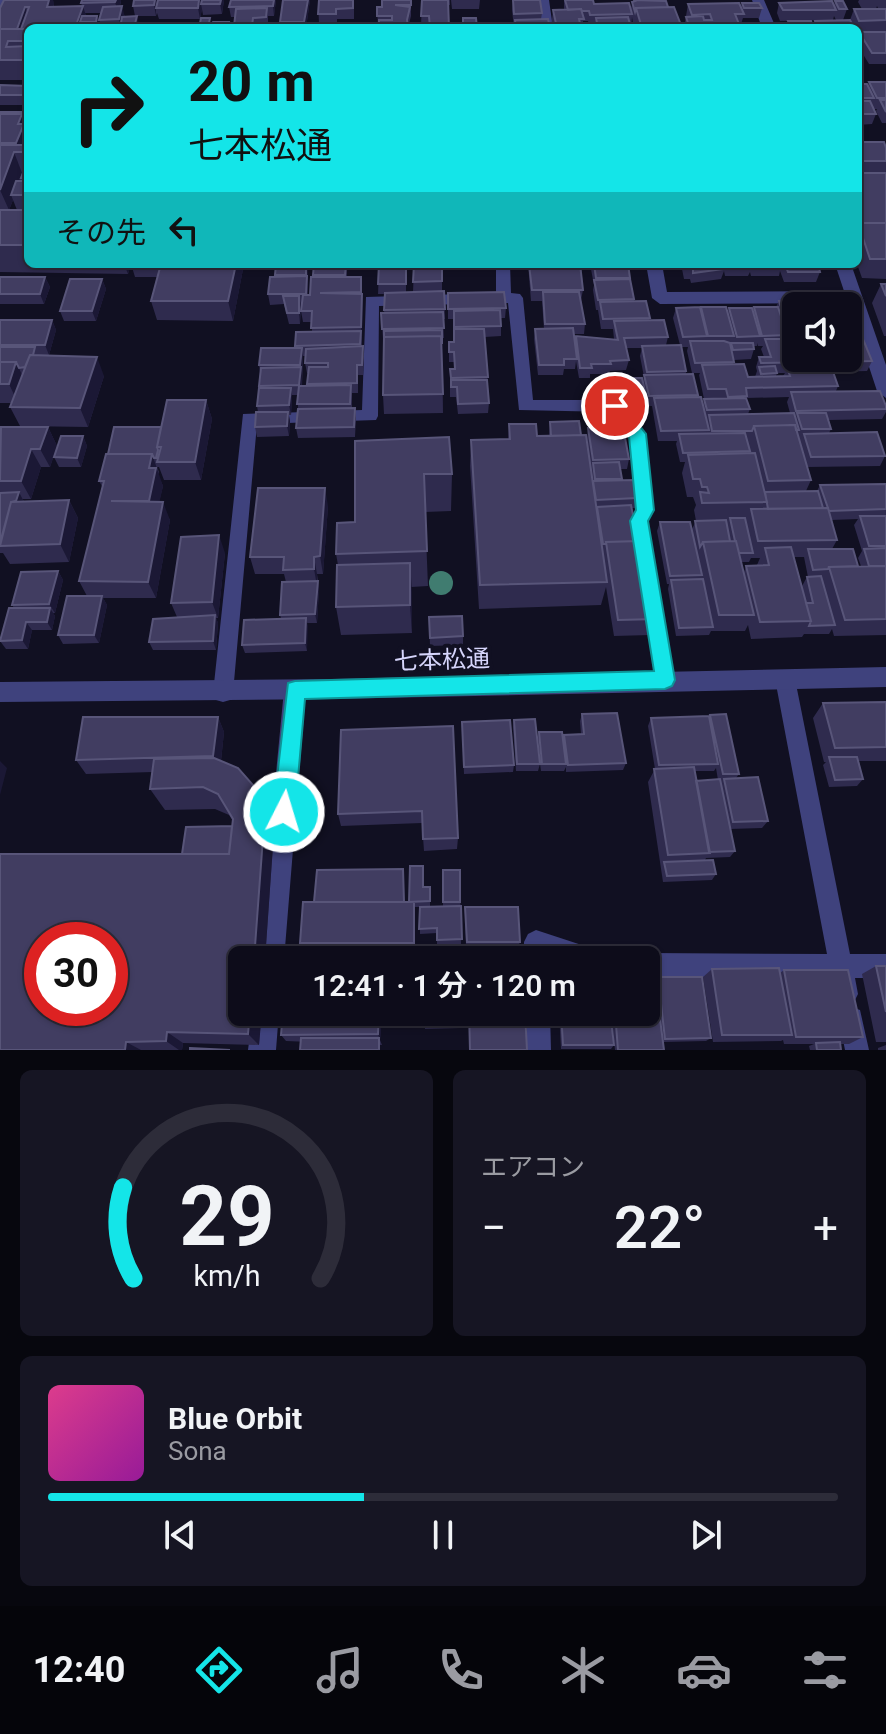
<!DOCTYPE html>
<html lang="ja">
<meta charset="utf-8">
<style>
:root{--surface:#0d0c1a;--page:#161523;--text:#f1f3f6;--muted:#9a9ba2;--line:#2d2c39;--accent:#14e5e8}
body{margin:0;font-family:Roboto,"Noto Sans JP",sans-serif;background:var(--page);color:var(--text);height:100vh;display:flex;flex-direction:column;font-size:30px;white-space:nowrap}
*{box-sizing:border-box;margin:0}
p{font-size:26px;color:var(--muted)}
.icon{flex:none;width:44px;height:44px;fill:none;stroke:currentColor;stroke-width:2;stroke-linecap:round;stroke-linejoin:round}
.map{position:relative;height:1050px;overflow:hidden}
.details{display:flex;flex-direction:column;gap:20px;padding:20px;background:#07070e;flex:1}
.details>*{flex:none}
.banner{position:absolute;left:24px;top:24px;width:838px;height:244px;border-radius:12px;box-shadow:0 2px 6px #0004,0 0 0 2px var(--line);background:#14e5e8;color:#111;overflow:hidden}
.fabs{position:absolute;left:782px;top:292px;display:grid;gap:16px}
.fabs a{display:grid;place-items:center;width:80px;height:80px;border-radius:12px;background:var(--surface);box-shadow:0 2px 6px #0004,0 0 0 2px var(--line);font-size:40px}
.speed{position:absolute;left:24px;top:922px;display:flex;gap:16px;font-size:40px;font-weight:700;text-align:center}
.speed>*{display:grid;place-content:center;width:104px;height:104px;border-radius:50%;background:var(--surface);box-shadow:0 2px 6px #0004,0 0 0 2px var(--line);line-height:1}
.speed .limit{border:12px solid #d22;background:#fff;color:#111}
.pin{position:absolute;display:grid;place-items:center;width:68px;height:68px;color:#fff;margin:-34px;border:4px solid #fff;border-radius:50%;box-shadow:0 2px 8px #0007}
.me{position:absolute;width:88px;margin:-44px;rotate:5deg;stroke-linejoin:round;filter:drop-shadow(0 0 6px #0008)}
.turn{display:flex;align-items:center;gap:28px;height:168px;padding:0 32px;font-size:36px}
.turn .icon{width:104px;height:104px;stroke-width:2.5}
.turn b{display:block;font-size:56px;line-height:68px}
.then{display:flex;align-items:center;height:76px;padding:0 32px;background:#0003;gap:16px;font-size:30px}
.big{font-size:60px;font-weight:600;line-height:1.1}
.details .widget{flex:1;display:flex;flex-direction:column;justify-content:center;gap:12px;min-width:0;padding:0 28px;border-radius:12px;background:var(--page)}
.details .dial{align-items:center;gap:0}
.dial svg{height:208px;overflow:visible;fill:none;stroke:var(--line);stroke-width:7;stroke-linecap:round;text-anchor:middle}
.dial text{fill:var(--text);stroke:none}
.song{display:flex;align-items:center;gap:24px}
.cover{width:96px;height:96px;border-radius:12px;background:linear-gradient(135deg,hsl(330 70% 55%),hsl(300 70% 35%))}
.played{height:8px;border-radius:4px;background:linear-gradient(90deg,var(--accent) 40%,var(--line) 40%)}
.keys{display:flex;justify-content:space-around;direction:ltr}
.heat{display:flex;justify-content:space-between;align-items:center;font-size:44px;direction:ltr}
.details .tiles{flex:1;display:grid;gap:20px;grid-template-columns:1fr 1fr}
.widget:last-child{grid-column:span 2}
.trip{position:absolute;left:228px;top:946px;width:432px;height:80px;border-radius:12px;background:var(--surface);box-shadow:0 2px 6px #0004,0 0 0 2px var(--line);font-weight:600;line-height:80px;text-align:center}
.dock{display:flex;height:128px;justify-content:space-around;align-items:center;background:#05050a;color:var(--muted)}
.dock .icon{width:56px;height:56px}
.dock .current{color:var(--accent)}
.dock b{font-size:36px;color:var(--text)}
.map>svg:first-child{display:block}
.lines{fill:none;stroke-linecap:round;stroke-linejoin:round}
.service{fill:#3f427d;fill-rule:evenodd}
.minor{fill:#3f427d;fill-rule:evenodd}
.tertiary{fill:#3f427d;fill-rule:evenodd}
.tree{fill:#407c70}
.wall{fill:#2f2b4e;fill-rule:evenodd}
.shaded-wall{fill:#1b1835}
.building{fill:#413d61;stroke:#585579;stroke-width:2;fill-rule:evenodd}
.route{fill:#14e5e8;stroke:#0d9597;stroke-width:2}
.labels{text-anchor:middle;stroke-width:8;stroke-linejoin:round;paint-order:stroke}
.street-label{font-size:24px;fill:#d6d5fb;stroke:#111022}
</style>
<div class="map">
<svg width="886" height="1050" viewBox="0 0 886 1050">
<rect width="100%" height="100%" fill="#111022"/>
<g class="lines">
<!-- service -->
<path class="service" d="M537,0H549L553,28H541Z
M496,264H510L511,293L520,294L523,298L533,400H615L621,402L645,434L654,510L648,521L675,680L672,686L665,689L658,686L655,680L630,521L636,510L629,436L611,412L519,410L508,303L379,306L378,416L376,420L257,424L233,693L230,700L223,702L216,700L213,693L243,414L362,410L366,297L496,293Z
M785,670L792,673L795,679L850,954H886V978H855L858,994L854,1002L846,1006L838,1002L831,978L646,977V960H636L646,953L827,954L775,679L778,673Z
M536,930L603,952L607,960H557L548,957V960H524V942L528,934Z
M851,1007L860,1010L869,1050H845L839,1019L842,1010Z
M526,1012H550L551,1050H527Z"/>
<!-- minor -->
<path class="minor" d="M0,0H7L0,7Z
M752,0H764L776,28H762Z
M646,264H662L667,292L844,291L835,264H851L886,365V398L877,391L848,303L660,304L652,298Z
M295,680L303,683L306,690L284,960H258L284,690L287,683Z
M253,1012H279L276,1050H248Z"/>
<!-- tertiary -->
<path class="tertiary" d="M886,667V687L332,699L0,702V682L332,679Z"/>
</g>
<!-- trees -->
<circle class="tree" cx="441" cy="583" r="12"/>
<!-- wall -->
<path class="wall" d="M4,0H53L54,7L82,6L81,3L121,1L120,6L125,17L140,27V28H102L99,20L101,13H85L86,16H97L100,28H28V80H0V8Z
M224,0L222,14L203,15L202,9L200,19H159L157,13L156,16H135L133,6Z
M231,0H276L274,16H268V28H234L235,17H231L229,7Z
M283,0H310L306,28H273L280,26Z
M318,0H354V19H337V24H338L339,28H313L319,24Z
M411,0V16L408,28L378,26L377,7H382Z
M422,0H450V5H448L429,26H421Z
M451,0H480L479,9H452Z
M513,0L542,13L541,19L550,28H514L512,10Z
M564,0H593L594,4L631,8L633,0H655L668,7L681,25L680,28H633V23L632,17L631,28H594L595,25H589L588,21H583V28H551L553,10H564Z
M859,0H886V8H878L877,6L876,9H886V31H858V28H854L850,20L854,9H862L858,2Z
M835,1L847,9L843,20H836L834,16L833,20L780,21L777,13L779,3L834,5Z
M742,3L762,8L759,18H743L741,24H739L738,27L742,28H684L688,4L741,8Z
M788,21L813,27L815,21L854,28H786Z
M859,32H886V64H869L858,46Z
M869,82H886V123H882L876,111L877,109H874L876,114L872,124L858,125V84L868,85Z
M0,85L28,86V105H0Z
M0,112H28V264H244L233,321L157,320L151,301L157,277H135L131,264L128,274L0,272ZM13,200L17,210H9Z
M859,142L886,148V279L862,278L857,264H858V146Z
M276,264H310V265H308V295H310L313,277L314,265L312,264H356V265H347V277H361L362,287V346L364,357L363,375H358V393H352V408H355L356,418L355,437L298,438L296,428L298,410V395H292L291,415H289L290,421L289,436L257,437L255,427L258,412L257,406L259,388L260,372L259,365L295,348V346L312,331V322H303L301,311L302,304H301L300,324H289L284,304L270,305L268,294L276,277ZM303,356H306L305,363L307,373H308V386H302Z
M360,264H445V267H442V291L413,292L414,267H406V292L444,291L445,319H443L444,338H442L443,413L384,414L383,395L384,339H383L381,313H384L385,294H378L379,267H361Z
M528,264H581L583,290L581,300L585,324L584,334H573L575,344L576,336L614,339L613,329H601L598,310H596L593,290L594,285L590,264H628L634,301L650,318L649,320L668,337L666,345H680L673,318L676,308L700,311L701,307L728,311L729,308L753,310L754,307H776L779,301L796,306V358H848L872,361L867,371L833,372L838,386L836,391L886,406V412L882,419L829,420L831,429L829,433L885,456L880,466L807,467L811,480L806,491H817L820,485L886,484V635L834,636L832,629L829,634H804L802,637L751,639L748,625L745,631H711L709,635L676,636L668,589L669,584H667L657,531L660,522L692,529L696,521L694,510L696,505L693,497H687L682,473L685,462H680L676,444L677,441H658L652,406H646L645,400L643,406H635L632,388L634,378L643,381L644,377L640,356L642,348H626L629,360L626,370L610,371L609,374H590V378H579L576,361L575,369H564L563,375H538L534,339L535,329H544L542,301H531ZM785,328H790L789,330L792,339H786L787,335ZM758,343V346H763L761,349L764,357H759L756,367L757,371L755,377H748L733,365L734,360L751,359L754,349V346H757ZM681,347H688L687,351L692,373H700L699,375L704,399L703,404L697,397L698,395L686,374V371ZM777,373H785L783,376H776ZM789,397L787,402L790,413L748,414L750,409L746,398ZM858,519L854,525L862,551L858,558L861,566H858L832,549L837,540L831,520ZM794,557H804L808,577H807L802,586ZM751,558H760L757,565L746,566L744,572L741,562H749Z
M681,264H818L820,272L816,282H784L780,271L779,276H751L750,272L748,276H725L724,271L721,279L691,283L690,279H684Z
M0,277H45L50,287L44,304H0Z
M102,279L106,289L96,321H64L60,311Z
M881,284H886V336H884L872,303Z
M448,293L506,308L505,318H501V336L485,337L489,403L488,413L458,414L456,397H450V369H455L454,362H449V342H454L453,319H448Z
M0,320H52L56,330L49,355H39L104,376L88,427L20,426L10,407L12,403H0Z
M206,400L212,419L201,480H164L159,467H157L159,472L158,475L163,486L159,502L170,520L156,598H103L107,605L99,643L63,644L58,635L87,596L79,581L103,488L99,481L108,454L161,427Z
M550,422L581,435L591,471L587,438L588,428L629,459L627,469H620L622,480L637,498L635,508H632L638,541L656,619L650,635L614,636L606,587L601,605L479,609L470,466L471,440L508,439L509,424L537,436H549Z
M48,427L57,446L50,467H41L31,499H22L24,501L69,500L78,518L69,562L10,564L3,553H0V429Z
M83,436L87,446L81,467H59L54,457Z
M355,441L452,474L451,511L425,512L428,586L411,587L412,633L341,635L336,607L338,565L336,554L355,522Z
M328,506L323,574H317L319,589L317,623H307V651L245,653L242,645L281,618L280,615L286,582L284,574H255L250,557Z
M225,553L218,618H216L218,623L216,650H153L149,642L177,617L171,603Z
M58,571L63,580L55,613H53L55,616L52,630H32L28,649H6L0,641L14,608L12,605Z
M429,617L463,636V645L430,646Z
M886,702V761H859L863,779L857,786L829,787L823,765L826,762H824L813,718L823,703Z
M582,714L626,763L623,770L566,772V767L564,771H541L538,750L540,764L538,771H516L513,727L514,720L537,739L539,732L563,739L564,735L581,734L580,721Z
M710,715L739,774L736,778L768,821L762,828L730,829L735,851L730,857L706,858L705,860L716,874L712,880L663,882L648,782L655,769L648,726L651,718L709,717ZM716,768L718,780L696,781L695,771H714Z
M218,717L224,732L221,761L259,792L269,813L274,831L259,1045L183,1043L182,1050H0L182,854L232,826L233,821L229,815L215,809L165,810L150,789L153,772L86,774L76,760Z
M462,722L514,765L513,772L464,774Z
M341,730L458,838L457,849L424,851L422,823L341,826L338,814Z
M403,869L404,902H409L424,887H430V907L443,906V870H460L461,944L437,945V933L420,934V907H415V948L369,952V960L304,949L300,943L314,902Z
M465,913L520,942L518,947H466Z
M876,966H886V1042H876L862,974Z
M712,969L780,973L784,970L863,1037L849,1044H840L841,1050H810L809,1046L814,1044H784L783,1040L781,1041L713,1042L703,977Z
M658,977L711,1038L706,1041L663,1042V1050H615L611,1012H646L655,980Z
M283,1012H382L380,1040L382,1045L286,1041L281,1035Z
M425,1012H462L461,1028L425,1029Z
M559,1012H610L614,1045L611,1049H561Z
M886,1045V1050H878V1048Z"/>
<!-- shaded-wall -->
<path class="shaded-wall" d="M49,0H53L54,4L50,17L47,7Z
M116,0H121V1L118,13L115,2Z
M155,0H160L156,8V16L154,5Z
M199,0H204L201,4L202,9L200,19L198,8Z
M221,0H224L222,14L220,4Z
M274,0H276L274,16L273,6Z
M308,0H310L306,28H305L304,22Z
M83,6L86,16L80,22L82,28H75Z
M122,6L125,17L121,28L119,19Z
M25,7L29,17L14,38Z
M97,16L100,26V28H98L96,22Z
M137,16L140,28H134Z
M22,114H28V152H20L16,143L18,124Z
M14,152L22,173L14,195H11L13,200L9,210L0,190Z
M124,264H131L128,274Z
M236,264H244L233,321L228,301Z
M306,264H308V269L307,304L306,294Z
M45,277L50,287L44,304L40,294Z
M102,279L106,289L96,321L92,311Z
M362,294L363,304L362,337L361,327Z
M299,296L301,306L300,324L299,313Z
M52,320L56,330L49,355L45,345Z
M302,348L303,358L301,395L299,385Z
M97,357L104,376L88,427L80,408Z
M16,362L25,381L18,403L9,384Z
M291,388L292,398L291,415L289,405Z
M206,400L212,419L201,480L195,462Z
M288,412L290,421L289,436L287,426Z
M48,427L57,446L50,467L40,449Z
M83,436L87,446L81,467L77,458Z
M31,449L41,467L31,499L21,481Z
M152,454L163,486L156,518L149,501V468Z
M325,488L328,506L323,574L320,556Z
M19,492L24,502L5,546Z
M69,500L78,518L69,562L60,544Z
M163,502L170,520L156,598L148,582Z
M219,535L225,553L218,618L212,602Z
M314,557L317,574V586L314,569Z
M410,563L412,592V633L410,605Z
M58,571L63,580L55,613L49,604Z
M318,581L319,589L317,623L315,614Z
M102,596L107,605L99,643L94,635Z
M50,608L55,616L52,630L47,622Z
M215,615L218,623L216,650L213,641Z
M306,618L308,626L307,651L305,643Z
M26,622L32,630L28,649L22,640Z
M218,717L224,732L220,770L213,756Z
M0,761L7,768L0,795Z
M259,792L269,813L274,831L265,960H254Z
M250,1012H262L259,1045L248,1034Z
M379,1012H382L380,1040L378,1034Z
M167,1032L183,1043L182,1050H179L166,1041Z
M126,1042L141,1050H125Z"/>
<!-- building -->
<path class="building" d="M4,0H49L47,7L83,6L75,28L21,29L29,7H25L17,29H0V8Z
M82,0H116L115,2L81,3Z
M134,0H155L154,5L133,6Z
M158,0H199L198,8H156Z
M202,0H221L220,4H201Z
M231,0H274L273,6L229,7Z
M283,0H308L304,22H280Z
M319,0H353V8L336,9V14H318Z
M382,0H411V5H395L410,7L407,20L408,28H379V20H392V16H377V7H382Z
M422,0H448L449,28H430L429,16H421Z
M513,0H540L542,13L514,14Z
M565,0H593L594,4L629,3L632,14L590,15L589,11H582L581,9L568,10Z
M634,0L666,1L668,7L636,8L635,12L632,2L635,1Z
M832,1L836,10H783L779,3Z
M835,1H843L847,9H839Z
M739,3L744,14H735L739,24L689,26L686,17L703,16L704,20H712L710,14L692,15L688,4Z
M742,3H759L762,8H744Z
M122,6L119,19L99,20L103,7Z
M674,7L681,25L670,26L671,28H642L636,8Z
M267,8L266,17L253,18L252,26H234L236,9Z
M581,9L584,19H579L581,28H557L553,10Z
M854,9H886V20L859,21Z
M82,16H97L96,22H80Z
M137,16L134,28H120L122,17Z
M628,17L631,28H598L596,18Z
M201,18H210L208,28L213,22H229L228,28H189H199Z
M463,18H476L477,28H452V27H463Z
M548,19L550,28H516L515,20Z
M850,20L854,28H817L815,21Z
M788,21H811L813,28H791Z
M151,23L187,24L186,28H145Z
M338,24V28H313V25Z
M762,25L763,28H745L744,26Z
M273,26H302V28H273Z
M351,27H376V28Z
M0,29H28V41H8L6,47L28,46V60H0Z
M859,32H886V53H872Z
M869,82H886V98H877Z
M858,84H867L874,98H858Z
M0,85L28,86V95H0Z
M880,100H886V112Z
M858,101H870L876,114H858Z
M0,112H28V114L25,121L22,114H0Z
M0,114H22L18,124H24L16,143H0Z
M859,142H884L886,148V161H858V146H861Z
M0,145H28V152H14L0,190Z
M26,165H28V178H21Z
M858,173H886V223H862L858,214Z
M28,177V195H11L16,181H27Z
M0,210H28V245H0Z
M858,223H886V259H870Z
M161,264H236L228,301H151Z
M276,264H306V275H275Z
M314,264H346L345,275H313Z
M379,264H406V284H378Z
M414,264H442V281L413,282Z
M529,264H580L583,290H532Z
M594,264H628L630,278H596Z
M686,264H723L724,269L693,273V269H687Z
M728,264H751L752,265L728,266Z
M754,264H782V265L754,266Z
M785,264H818L820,272H788Z
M307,276L306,294H268L270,277Z
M0,277H45L40,294H0Z
M311,277H361V292L320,293L362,294L361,327L311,328L312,311H301L303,295H310Z
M70,279H102L92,311H60Z
M630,279L634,299L598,300L594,280Z
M881,284H886V296Z
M444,291L445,309L384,310L385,293Z
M504,292L506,308L448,309V293Z
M543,292H579L585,324H545Z
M283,296H299V313H287Z
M827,300L829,306H796V317L784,318L779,301Z
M646,301L650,318L603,319L600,302Z
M700,307L707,336L683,337L676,308Z
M701,307H726L734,336H708Z
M754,307H778L787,335L762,336Z
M729,308H752L760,336L737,337Z
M500,310L501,326L454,327V311Z
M443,312L444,328L382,329L381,313Z
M0,320H52L45,345H0Z
M664,320L668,337L624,338L629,360L610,361L611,364H591L592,368H580L576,336L618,340L614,321Z
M573,328L577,359H564V365H539L535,329Z
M454,329H484L488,377L451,378L450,369H455L454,352H449V342H454Z
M442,330V344L441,336L384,337V331Z
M361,331L360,344L295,346L296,332Z
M441,336L443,394L383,395L384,337Z
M765,339H796V358H820L821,362L761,363L759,357H771Z
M848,339H863L872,361L824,362L823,358H848Z
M690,341H724L730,343L734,362L695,363Z
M731,343H753L754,349L733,350Z
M681,345L686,371L647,372L642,346Z
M363,346L362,365H357V383L307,384L309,367H328V363H305L306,349Z
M0,347H35L33,355H30L25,367L19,368L16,362H0Z
M261,348H302L300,365H259Z
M30,355L97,357L80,408L10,407Z
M0,362H16L9,384H0Z
M744,364L748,377L790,376L787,367L831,366L838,386L746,388L747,396L728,397L726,389H708L702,365Z
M775,366L777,373L761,374L759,367Z
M301,367L299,385L259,386L261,368Z
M693,374L698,395L649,396L644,375Z
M634,378H642L646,396H638Z
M451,380H487L489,403L458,404L457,387H451Z
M351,385L350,404H297L299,386Z
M259,388H291L289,405L257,406Z
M880,391L886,406V409L796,411L791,392Z
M701,397L709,430L661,431L654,398Z
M746,398L750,409L707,410L704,399Z
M167,400H206L195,462H157L161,447H157Z
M355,408L354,427L296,428L298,409Z
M256,412H288L287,426L255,427Z
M794,413L799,430H796L795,425L754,426L752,431H712L709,415Z
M797,413H826L831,429H802Z
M579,421L581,435L551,436L550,422Z
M509,424H536L537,436L586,435L607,582L480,585L471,440L510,439Z
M795,425L811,480L768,481L754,426Z
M1,427H48L40,449H31L21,481H0Z
M114,427H161L157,447L158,450L156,458H154L152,454H108Z
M623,427L629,459L593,460L588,428Z
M877,432L885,456L811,457L804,434Z
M745,433L750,451L683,453L679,434Z
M61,436H83L77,458L54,457Z
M449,437L452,474H424L427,551L336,554L337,523L355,522V441Z
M755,453L767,502L702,503L700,492L709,493L707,487H702L700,479H693L688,455Z
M106,454H152L149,468H156L149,501H111L163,502L148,582L79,581L104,481H99Z
M619,462L622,479H595L593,463Z
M634,480L637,498L596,500L593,481Z
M886,484V509L829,511L820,485Z
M258,488H325L320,556L314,557V569L283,570L284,557H250Z
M818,491L823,508L768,509L765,492Z
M19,492L16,501L11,502L0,543V493Z
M69,500L60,544L0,546L11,502Z
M631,505L638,541L606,542V544H603L597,507Z
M828,508L837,540L758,541L751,509Z
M860,516H886V546H869Z
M730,518H745L753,553H739L736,541H735Z
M726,520L730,541L703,542L700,547L695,521Z
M660,522H690L702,575L670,576Z
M219,535L212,602L171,603L181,537Z
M642,541L656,619L618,620L606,542Z
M736,541L754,615H719L703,542Z
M791,547L811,621L760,622L746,566L769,565L765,548Z
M886,548V566H869L864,549Z
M808,549H853L858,566L829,567L828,569L813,570Z
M410,563V605L336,607L337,565Z
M886,566V619L845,620L829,567Z
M58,571L49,604L12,605L21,572Z
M821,576L835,625L809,626L811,621L806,603H813L807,577Z
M703,579L713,627L679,628L671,580Z
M318,581L315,614L280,615L282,582Z
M67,596H102L94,635H58Z
M9,608H50L47,622H26L22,640L0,641Z
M215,615L213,641L149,642L153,619Z
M462,616L463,636L430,638L429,617Z
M306,618L305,643L242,645L244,620Z
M886,702V747L835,748L823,703Z
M617,713L626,763L568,765L564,735L584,734L582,714Z
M726,714L739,774H723L710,715Z
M709,716L718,764L659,765L651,718Z
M83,717H218L213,756L76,760Z
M535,719L540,764H517L514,720Z
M510,720L514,765L464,767L462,722Z
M453,726L458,838L423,839L422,811L338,814L341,730Z
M539,732H562L566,764H542Z
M829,757H857L863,779L835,780Z
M214,758L238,768L259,792L265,810L254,960H242V1012H250L248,1034L167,1032L166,1041L126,1042L125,1050H0V854H229L233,819L218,794L203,787L150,789L154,759ZM42,940H110V1008H42Z
M694,767L710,853L668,855L654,769Z
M758,777L768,821L733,822L724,779Z
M720,779L735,851L709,852L696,781Z
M232,826L229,854H182L186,827Z
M713,860L716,874L667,876L664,862Z
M410,866H423V887H430V901L409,902Z
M403,869L404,902H314L317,870Z
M443,870H460V902H443Z
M303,902H414V943H300Z
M461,906L462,939L437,940V928L419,929L420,907Z
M465,907H518L520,942H467Z
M372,948H448V960H372Z
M468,948H522L523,960H468Z
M300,949H369L368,960H299Z
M876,966H886V1012Z
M779,968L792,1035H722L712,969Z
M784,970H848L863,1037H796Z
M658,977H702L711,1038L665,1039Z
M646,980H655L664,1050H618L615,1012H646Z
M283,1012H379L378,1034L281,1035Z
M425,1012H462V1025H425Z
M469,1012H525L527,1050H470Z
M561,1012H610L614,1045H563Z
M301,1038H379V1050H300Z
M840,1042L841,1050H817L816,1043Z
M190,1048L230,1050H190Z"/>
<!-- route -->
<path class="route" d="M615,400L621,402L646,434L654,510L648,521L675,680L672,686L665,689L305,699L295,812L292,819L284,823L277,819L273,812L288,683L295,681L654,671L630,521L636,510L629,436L607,406Z"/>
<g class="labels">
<!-- street labels -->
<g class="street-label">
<text transform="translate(442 660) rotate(-2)" y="8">七本松通</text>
</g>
</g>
</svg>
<div class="fabs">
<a><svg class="icon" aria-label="sound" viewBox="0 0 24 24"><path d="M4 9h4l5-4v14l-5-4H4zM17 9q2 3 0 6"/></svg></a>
</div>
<div class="speed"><div class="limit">30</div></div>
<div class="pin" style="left:615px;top:406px;background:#d93025"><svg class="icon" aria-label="arrive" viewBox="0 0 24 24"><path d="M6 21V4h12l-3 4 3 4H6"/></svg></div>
<svg class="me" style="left:284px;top:812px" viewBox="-20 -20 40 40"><circle r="17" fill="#14e5e8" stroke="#fff" stroke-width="3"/><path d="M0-11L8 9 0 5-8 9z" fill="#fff"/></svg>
<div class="trip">12:41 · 1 分 · 120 m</div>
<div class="banner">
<div class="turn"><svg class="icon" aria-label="right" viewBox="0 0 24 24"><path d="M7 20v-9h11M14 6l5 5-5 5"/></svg><div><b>20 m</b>七本松通</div></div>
<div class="then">その先<svg class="icon" aria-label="left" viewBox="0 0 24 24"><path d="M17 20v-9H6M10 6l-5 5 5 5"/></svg></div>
</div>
</div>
<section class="details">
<div class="tiles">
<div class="widget dial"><svg viewBox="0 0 100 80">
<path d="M14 69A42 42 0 1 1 86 69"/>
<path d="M14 69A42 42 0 0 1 10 34" stroke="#14e5e8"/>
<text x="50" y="56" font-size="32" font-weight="700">29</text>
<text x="50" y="72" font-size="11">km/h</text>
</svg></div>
<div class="widget"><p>エアコン</p>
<div class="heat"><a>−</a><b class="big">22°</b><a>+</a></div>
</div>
<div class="widget">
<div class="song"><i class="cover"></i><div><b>Blue Orbit</b><p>Sona</p></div></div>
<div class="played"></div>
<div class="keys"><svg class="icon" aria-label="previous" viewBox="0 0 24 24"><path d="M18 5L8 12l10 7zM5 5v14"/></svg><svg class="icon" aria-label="pause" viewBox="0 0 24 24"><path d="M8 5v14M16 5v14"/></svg><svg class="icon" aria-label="next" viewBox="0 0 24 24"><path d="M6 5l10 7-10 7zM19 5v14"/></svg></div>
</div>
</div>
</section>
<nav class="dock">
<b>12:40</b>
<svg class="icon current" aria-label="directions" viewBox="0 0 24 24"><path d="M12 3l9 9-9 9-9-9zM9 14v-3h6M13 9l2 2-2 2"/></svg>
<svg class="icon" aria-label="music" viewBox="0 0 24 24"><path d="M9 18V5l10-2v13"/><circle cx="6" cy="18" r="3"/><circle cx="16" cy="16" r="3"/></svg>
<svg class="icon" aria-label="phone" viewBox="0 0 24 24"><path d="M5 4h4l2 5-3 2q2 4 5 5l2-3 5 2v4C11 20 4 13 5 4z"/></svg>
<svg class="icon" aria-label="climate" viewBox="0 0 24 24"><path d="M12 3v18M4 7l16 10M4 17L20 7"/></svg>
<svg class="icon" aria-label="car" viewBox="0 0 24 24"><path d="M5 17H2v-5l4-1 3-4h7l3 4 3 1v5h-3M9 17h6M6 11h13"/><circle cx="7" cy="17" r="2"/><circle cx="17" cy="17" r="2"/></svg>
<svg class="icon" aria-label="filters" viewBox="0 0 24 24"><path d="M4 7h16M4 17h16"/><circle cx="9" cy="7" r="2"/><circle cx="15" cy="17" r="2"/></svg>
</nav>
